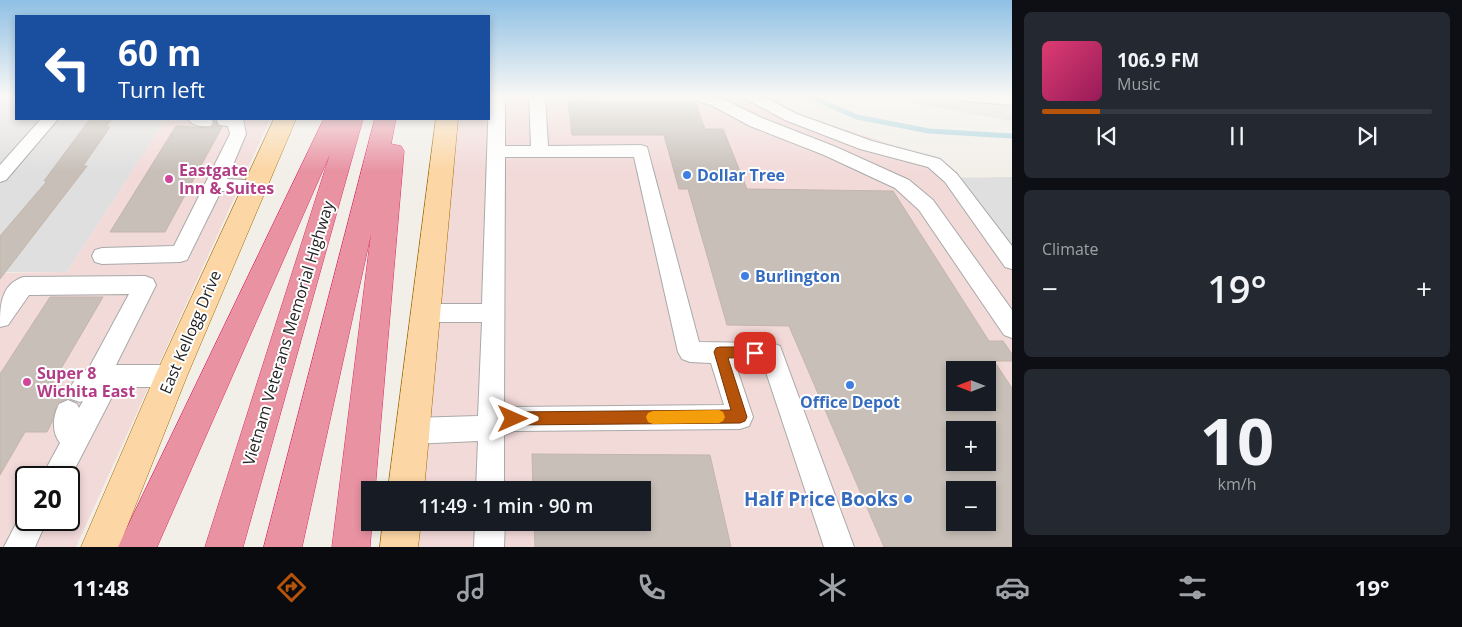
<!DOCTYPE html>
<meta charset="utf-8">
<style>
:root{--surface:#171b24;--page:#242831;--text:#f1f3f6;--muted:#9ea1a6;--line:#363941;--accent:#b45309}
body{margin:0;font-family:"Open Sans",sans-serif;background:var(--page);color:var(--text);height:100vh;display:flex;flex-direction:column;font-size:19px;white-space:nowrap}
*{box-sizing:border-box;margin:0}
p{font-size:16px;color:var(--muted)}
.icon{flex:none;width:28px;height:28px;fill:none;stroke:currentColor;stroke-width:2;stroke-linecap:round;stroke-linejoin:round}
.map{position:relative;flex:1;overflow:hidden}
.drawer{display:flex;flex-direction:column;gap:12px;padding:12px;background:#0d0f14;width:450px}
.drawer>*{flex:none}
.guide{position:absolute;left:15px;top:15px;width:475px;height:105px;border-radius:0px;box-shadow:0 2px 8px #0003;background:#1a4fa0;color:#fff;overflow:hidden}
.needle{width:32px;rotate:270deg}
.controls{position:absolute;left:946px;top:361px;display:grid;gap:10px}
.controls a{display:grid;place-items:center;width:50px;height:50px;border-radius:0px;background:var(--surface);box-shadow:0 2px 8px #0003;font-size:25px}
.speed{position:absolute;left:15px;top:466px;display:flex;gap:10px;font-size:25px;font-weight:700;text-align:center}
.speed>*{display:grid;place-content:center;width:65px;height:65px;border-radius:50%;background:var(--surface);box-shadow:0 2px 8px #0003;line-height:1}
.speed .limit{border:2px solid #111;border-radius:8px;background:#fff;color:#111}
.pin{position:absolute;display:grid;place-items:center;width:42px;height:42px;color:#fff;margin:-21px;border-radius:10px;box-shadow:0 2px 8px #0006}
.me{position:absolute;width:55px;margin:-28px;rotate:90deg;stroke-linejoin:round;filter:drop-shadow(0 0 4px #0008)}
.turn{display:flex;align-items:center;gap:18px;height:105px;padding:0 20px;font-size:22px}
.turn .icon{width:65px;height:65px;stroke-width:2.5}
.turn b{display:block;font-size:35px;line-height:42px}
.big{font-size:38px;font-weight:600;line-height:1.1}
.drawer .widget{flex:1;display:flex;flex-direction:column;justify-content:center;gap:8px;min-width:0;padding:0 18px;border-radius:8px;background:var(--page)}
.drawer .dial{align-items:center;gap:0}
.dial b{font-size:65px;line-height:1}
.song{display:flex;align-items:center;gap:15px}
.cover{width:60px;height:60px;border-radius:8px;background:linear-gradient(135deg,hsl(340 70% 55%),hsl(330 70% 35%))}
.played{height:5px;border-radius:2px;background:linear-gradient(90deg,var(--accent) 15%,var(--line) 15%)}
.keys{display:flex;justify-content:space-around;direction:ltr}
.heat{display:flex;justify-content:space-between;align-items:center;font-size:28px;direction:ltr}
.trip{position:absolute;left:361px;top:481px;width:290px;height:50px;border-radius:0px;background:var(--surface);box-shadow:0 2px 8px #0003;font-weight:600;line-height:50px;text-align:center}
.menu{display:flex;height:80px;justify-content:space-around;align-items:center;background:#090b0e;color:var(--muted)}
.menu .icon{width:35px;height:35px}
.menu .on{color:var(--accent)}
.menu b{font-size:22px;color:var(--text)}
main{display:flex;flex:1;min-height:0}
.map>svg:first-child{display:block}
.residential{fill:#e0dfdf}
.commercial{fill:#f2dad9;fill-rule:evenodd}
.lines{fill:none;stroke-linecap:round;stroke-linejoin:round}
.stream{stroke:#aad3df;stroke-width:5}
.building{fill:#c7bfb8;stroke:#c4b6ab;fill-rule:evenodd}
.minor-casing{stroke:#a9a9a9;stroke-width:2}
.major-casing{stroke:#a06b00;stroke-width:1}
.highway-casing{stroke:#dc2a67;stroke-width:1}
.minor{fill:#fff;fill-rule:evenodd}
.major{fill:#fcd6a4;fill-rule:evenodd}
.highway{fill:#e892a2;fill-rule:evenodd}
.route{fill:#b45309;stroke:#753606}
.slow{fill:#f59e0b}
.shop-dot{fill:#3f7fe0;stroke:#fff;stroke-width:2}
.hotel-dot{fill:#d1479c;stroke:#fff;stroke-width:2}
.labels{text-anchor:middle;stroke-width:4;stroke-linejoin:round;paint-order:stroke}
.hotel-label{font-size:16px;font-weight:bold;fill:#b23c85;stroke:#fff;text-anchor:start}
.shop-label{font-size:16px;font-weight:bold;fill:#366cbe;stroke:#fff;text-anchor:start}
.street-label{font-size:16px;fill:#222;stroke:#fff}
.near-shop-label{font-size:19px;font-weight:bold;fill:#366cbe;stroke:#fff;text-anchor:end}
</style>
<main>
<div class="map">
<svg width="1012" height="547" viewBox="0 0 1012 547">
<rect width="100%" height="100%" fill="#f2efe9"/>
<!-- residential -->
<path class="residential" d="M0,96H16V119H166L67,272H2L0,275Z
M899,96H1012V121L928,106Z
M1012,177V257L951,178Z"/>
<!-- commercial -->
<path class="commercial" d="M489,96H764L797,114L930,157L1012,263V547H411L414,523L642,522V490H417L454,119H489ZM955,370H988V402H955ZM955,430H988V462H955ZM955,490H988V522H955Z
M166,119H270L76,547H0V275L2,273L67,272ZM26,478H69V520H26Z"/>
<g class="lines">
<!-- stream -->
<path class="stream" d="M809,96L857,117L929,131L1012,136"/>
</g>
<!-- building -->
<path class="building" d="M568,101L695,102L705,129H723L747,189L893,191L989,341H1003L1012,354V361H994L1012,388V547H884L789,326L727,325L688,189H679L664,135H572ZM955,370H988V402H955ZM955,430H988V462H955ZM955,490H988V522H955Z
M90,119H112L106,127H110L83,166H87L0,279V236L47,181H44Z
M213,119H216L217,126L222,127L165,232H110L176,126L211,128L215,123Z
M50,297H103L48,391H66L69,398L57,403L52,422L47,432H25L0,475V374Z
M532,454L710,455L731,547H535L534,522H642V490H533Z"/>
<g class="lines">
<!-- minor casing -->
<g class="minor-casing">
<path id="minor" d="M489,96H505V146H531L529,96H545L548,146L641,145L647,147L699,342L772,343L780,346L854,547H824L763,363H735L753,417L749,426L740,429L514,431L504,435V490H476L478,441L412,444L403,440L399,431L403,422L412,418L478,416L482,322H425L417,320L414,313L417,306L425,304H482ZM505,157H634L678,352L682,359L690,362L711,363L724,405L513,407L504,410Z
M690,96H713L723,99L762,118L836,147L909,180L933,200L1012,310V338L1004,335L919,210L895,188L824,155L750,126L711,105L692,99Z
M744,96H763L797,114L872,141L940,159L957,174L1012,246V269L1005,267L945,182L928,167L860,149L785,120L746,99Z
M958,96H1012V105L966,101L960,99Z
M41,119H58L6,180L0,182V165Z
M188,119H211L213,122L211,126C203,127 192,126 188,119Z
M218,119H243L246,134L227,179L261,181L263,185L261,189L254,191H221L187,260L180,262L102,264L95,262L92,256L95,250L102,248L174,246L230,134L228,126L219,125L217,121Z
M145,276L153,279L156,285L116,365H171L180,368L183,376L180,384L171,387H117L69,480V478H41L60,443C51,431 53,416 59,404L68,400L77,404L79,408L83,401L80,402L71,399L68,391L78,375L89,368L129,294L29,295L8,325L0,327C0,307 0,285 23,277Z
M26,508V520H47L35,547H4L23,510Z
M475,522H505L504,547H474Z"/>
</g>
<!-- major casing -->
<g class="major-casing">
<path id="major" d="M274,119H296L187,376L119,547H81L155,376Z
M436,119H458L424,490H388Z
M383,522H421L418,547H380Z"/>
</g>
<!-- highway casing -->
<g class="highway-casing">
<path id="highway" d="M324,119H363L243,547H205L330,154L157,547H118Z
M375,119H396L391,144L401,146L404,151L375,490H370V522H372L370,547H332L371,234L302,547H264Z"/>
</g>
<!-- minor -->
<use href="#minor" class="minor"/>
<!-- major -->
<use href="#major" class="major"/>
<!-- highway -->
<use href="#highway" class="highway"/>
</g>
<!-- sky -->
<linearGradient id="sky" x2="0" y2="1"><stop stop-color="#8fc0e4"/><stop offset="0.56" stop-color="#f9f8f5"/><stop offset="1" stop-color="#f9f8f5" stop-opacity="0"/></linearGradient>
<rect width="1012" height="172" fill="url(#sky)"/>
<!-- route -->
<path class="route" d="M720,347H755L759,349L761,353L759,357L728,358L747,417L745,421L740,423L513,425L508,423L506,419L508,414L513,412L731,410L714,352L716,348Z"/>
<!-- slow -->
<path class="slow" d="M719,410L723,412L725,417L723,421L719,423L653,424L648,422L646,417L648,413L653,411Z"/>
<!-- markers -->
<g class="shop-dot">
<circle cx="687" cy="175" r="5"/>
<circle cx="745" cy="276" r="5"/>
<circle cx="850" cy="385" r="5"/>
<circle cx="908" cy="499" r="5"/>
</g>
<g class="hotel-dot">
<circle cx="169" cy="179" r="5"/>
<circle cx="27" cy="382" r="5"/>
</g>
<g class="labels">
<!-- hotel labels -->
<g class="hotel-label">
<text x="179" y="176">Eastgate<tspan x="179" dy="18">Inn &amp; Suites</tspan></text>
<text x="37" y="379">Super 8<tspan x="37" dy="18">Wichita East</tspan></text>
</g>
<!-- shop labels -->
<g class="shop-label">
<text x="697" y="181">Dollar Tree</text>
<text x="755" y="282">Burlington</text>
<text x="850" y="408" text-anchor="middle">Office Depot</text>
</g>
<!-- street labels -->
<g class="street-label">
<text transform="translate(190 332) rotate(-67)" y="6">East Kellogg Drive</text>
<text transform="translate(288 333) rotate(-73)" y="6">Vietnam Veterans Memorial Highway</text>
</g>
<!-- near-shop labels -->
<g class="near-shop-label">
<text x="898" y="506">Half Price Books</text>
</g>
</g>
</svg>
<div class="controls">
<a><svg class="needle" viewBox="-14 -14 28 28"><path d="M0-13l5 13h-10z" fill="#e53935"/><path d="M0 13l5-13h-10z" fill="#9ea1a6"/></svg></a>
<a>+</a>
<a>−</a>
</div>
<div class="speed"><div class="limit">20</div></div>
<div class="pin" style="left:755px;top:353px;background:#d93025"><svg class="icon" aria-label="arrive" viewBox="0 0 24 24"><path d="M6 21V4h12l-3 4 3 4H6"/></svg></div>
<svg class="me" style="left:513px;top:419px" viewBox="-20 -20 40 40"><path d="M0-17L14 15 0 8-14 15z" fill="#b45309" stroke="#fff" stroke-width="4"/></svg>
<div class="trip">11:49 · 1 min · 90 m</div>
<div class="guide">
<div class="turn"><svg class="icon" aria-label="left" viewBox="0 0 24 24"><path d="M17 20v-9H6M10 6l-5 5 5 5"/></svg><div><b>60 m</b>Turn left</div></div>
</div>
</div>
<section class="drawer">
<div class="widget">
<div class="song"><i class="cover"></i><div><b>106.9 FM</b><p>Music</p></div></div>
<div class="played"></div>
<div class="keys"><svg class="icon" aria-label="previous" viewBox="0 0 24 24"><path d="M18 5L8 12l10 7zM5 5v14"/></svg><svg class="icon" aria-label="pause" viewBox="0 0 24 24"><path d="M8 5v14M16 5v14"/></svg><svg class="icon" aria-label="next" viewBox="0 0 24 24"><path d="M6 5l10 7-10 7zM19 5v14"/></svg></div>
</div>
<div class="widget"><p>Climate</p>
<div class="heat"><a>−</a><b class="big">19°</b><a>+</a></div>
</div>
<div class="widget dial"><b>10</b><p>km/h</p></div>
</section>
</main>
<nav class="menu">
<b>11:48</b>
<svg class="icon on" aria-label="directions" viewBox="0 0 24 24"><path d="M12 3l9 9-9 9-9-9zM9 14v-3h6M13 9l2 2-2 2"/></svg>
<svg class="icon" aria-label="music" viewBox="0 0 24 24"><path d="M9 18V5l10-2v13"/><circle cx="6" cy="18" r="3"/><circle cx="16" cy="16" r="3"/></svg>
<svg class="icon" aria-label="phone" viewBox="0 0 24 24"><path d="M5 4h4l2 5-3 2q2 4 5 5l2-3 5 2v4C11 20 4 13 5 4z"/></svg>
<svg class="icon" aria-label="climate" viewBox="0 0 24 24"><path d="M12 3v18M4 7l16 10M4 17L20 7"/></svg>
<svg class="icon" aria-label="car" viewBox="0 0 24 24"><path d="M5 17H2v-5l4-1 3-4h7l3 4 3 1v5h-3M9 17h6M6 11h13"/><circle cx="7" cy="17" r="2"/><circle cx="17" cy="17" r="2"/></svg>
<svg class="icon" aria-label="filters" viewBox="0 0 24 24"><path d="M4 7h16M4 17h16"/><circle cx="9" cy="7" r="2"/><circle cx="15" cy="17" r="2"/></svg>
<b>19°</b>
</nav>
